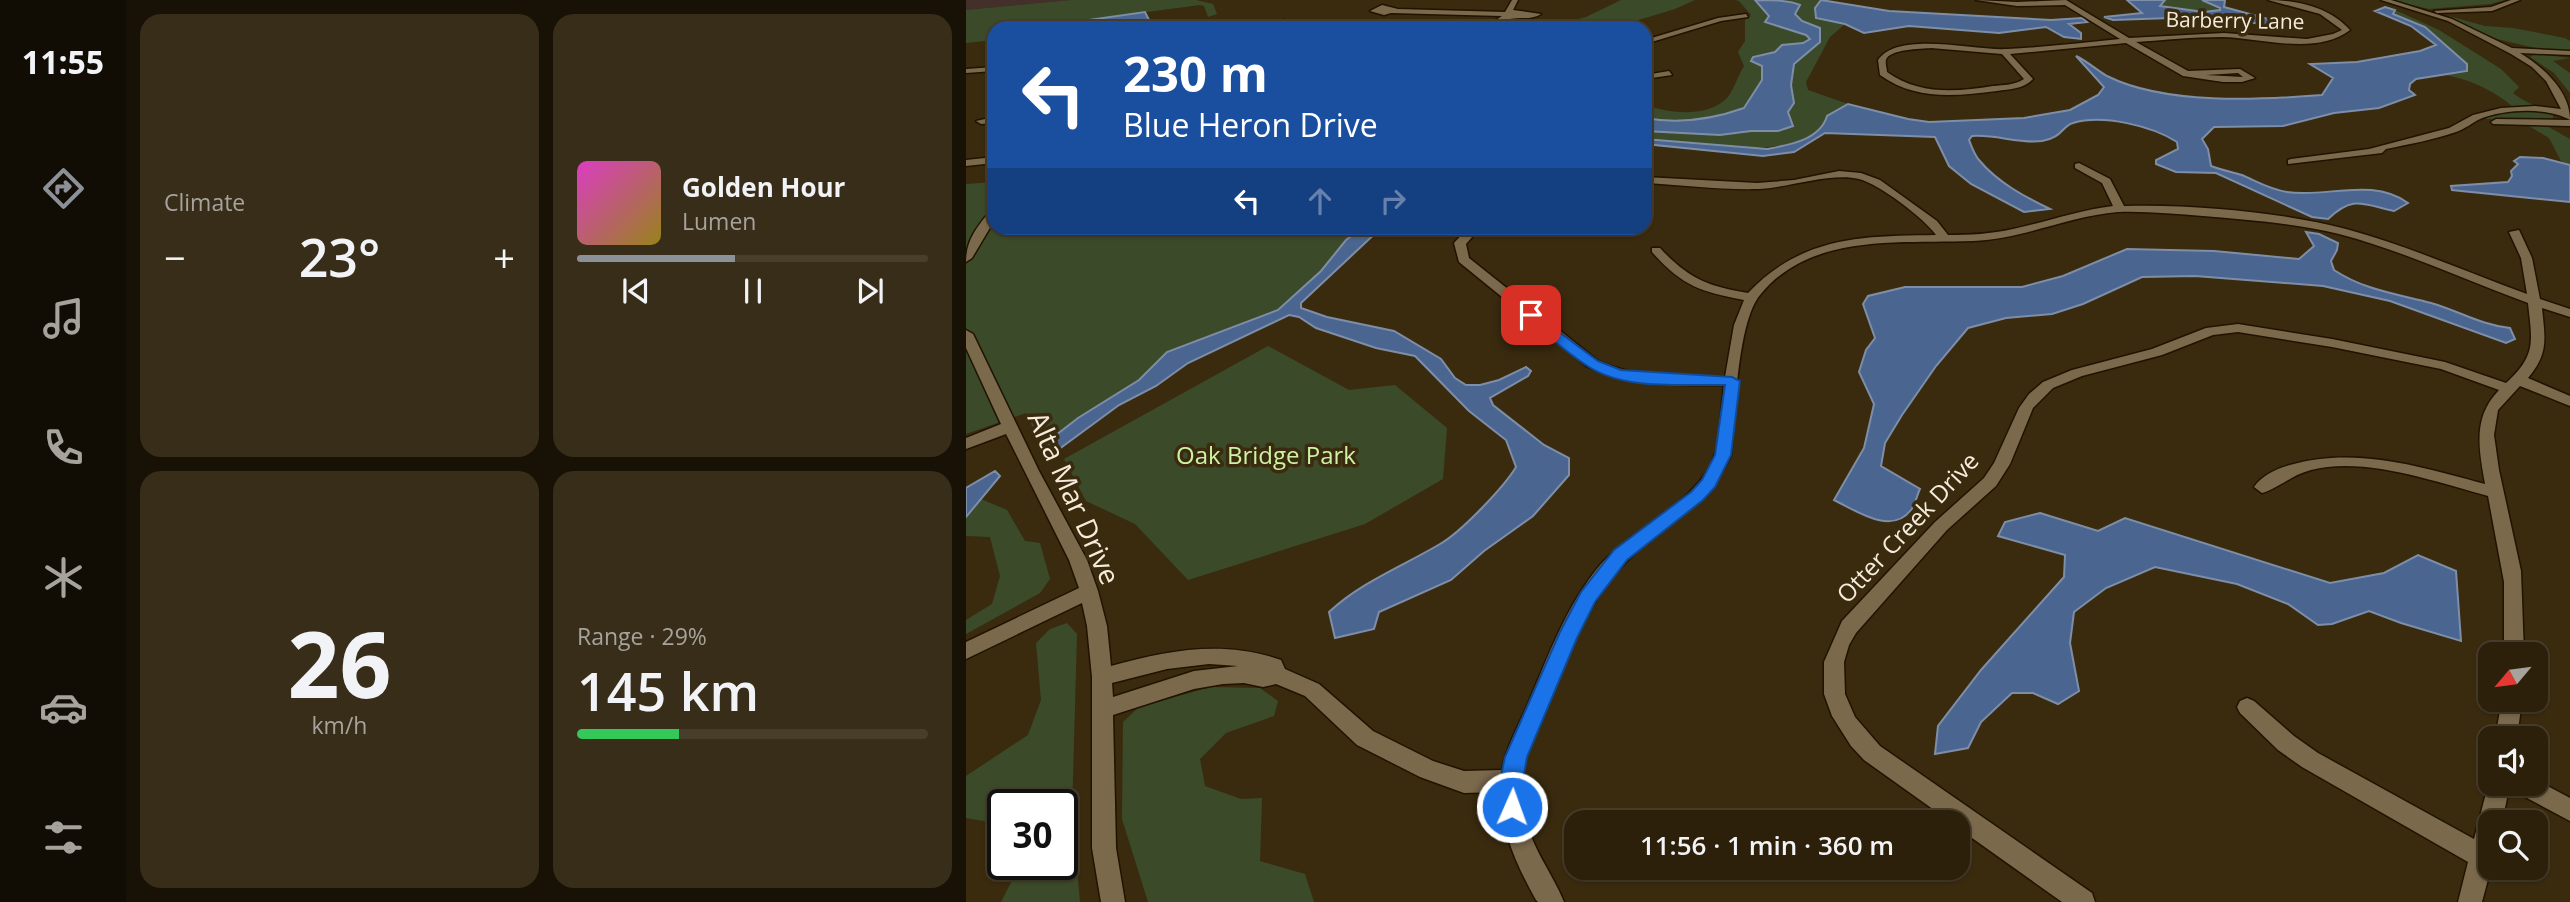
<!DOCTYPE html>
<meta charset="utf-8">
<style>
:root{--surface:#2c200b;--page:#382d19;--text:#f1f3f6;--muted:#a6a39d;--line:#483e2c;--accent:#8c9099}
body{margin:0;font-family:"Open Sans",sans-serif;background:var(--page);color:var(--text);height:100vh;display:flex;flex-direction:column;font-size:26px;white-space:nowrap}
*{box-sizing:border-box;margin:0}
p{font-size:23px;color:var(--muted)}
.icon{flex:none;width:38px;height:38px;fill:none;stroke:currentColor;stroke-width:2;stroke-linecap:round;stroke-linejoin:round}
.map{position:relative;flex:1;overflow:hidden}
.sheet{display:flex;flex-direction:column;gap:14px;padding:14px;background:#181206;width:840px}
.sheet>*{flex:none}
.hud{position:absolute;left:21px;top:21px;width:665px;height:214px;border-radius:21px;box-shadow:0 2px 5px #0004,0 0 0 2px var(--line);background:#1a4fa0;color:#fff;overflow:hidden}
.needle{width:46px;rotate:241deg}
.fabs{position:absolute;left:1512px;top:642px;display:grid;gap:14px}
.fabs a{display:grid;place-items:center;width:70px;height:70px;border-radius:14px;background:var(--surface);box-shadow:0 2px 5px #0004,0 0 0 2px var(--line);font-size:35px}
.speed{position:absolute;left:21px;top:789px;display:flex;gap:14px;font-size:35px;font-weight:700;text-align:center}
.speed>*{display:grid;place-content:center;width:91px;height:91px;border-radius:50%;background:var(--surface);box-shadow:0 2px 5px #0004,0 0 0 2px var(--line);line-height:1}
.speed .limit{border:4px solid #111;border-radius:10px;background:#fff;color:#111}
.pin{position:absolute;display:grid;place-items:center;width:60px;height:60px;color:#fff;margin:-30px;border-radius:14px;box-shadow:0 4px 10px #0006}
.me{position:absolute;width:77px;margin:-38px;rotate:2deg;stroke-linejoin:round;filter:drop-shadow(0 0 5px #0008)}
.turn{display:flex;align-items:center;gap:24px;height:147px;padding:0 21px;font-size:32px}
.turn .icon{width:91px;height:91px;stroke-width:2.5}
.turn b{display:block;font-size:49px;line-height:60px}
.lanes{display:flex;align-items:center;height:66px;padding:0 21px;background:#0003;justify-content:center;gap:35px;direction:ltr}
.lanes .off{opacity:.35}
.big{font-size:52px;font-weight:600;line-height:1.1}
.sheet .tile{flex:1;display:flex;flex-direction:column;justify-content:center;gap:10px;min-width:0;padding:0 24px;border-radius:21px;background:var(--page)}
.sheet .dial{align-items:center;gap:0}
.dial b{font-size:91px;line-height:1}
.song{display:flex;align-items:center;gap:21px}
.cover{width:84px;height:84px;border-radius:10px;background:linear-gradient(135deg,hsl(310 70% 55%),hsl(50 70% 35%))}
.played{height:7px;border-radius:4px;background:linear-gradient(90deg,var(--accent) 45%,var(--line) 45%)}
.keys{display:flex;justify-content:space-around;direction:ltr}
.heat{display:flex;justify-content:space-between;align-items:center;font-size:38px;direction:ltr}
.charge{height:10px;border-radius:5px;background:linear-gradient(90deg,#34c759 29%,var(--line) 0)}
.sheet .tiles{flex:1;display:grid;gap:14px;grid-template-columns:repeat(2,1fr)}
.trip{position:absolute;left:598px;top:810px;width:406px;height:70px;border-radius:21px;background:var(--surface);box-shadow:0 2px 5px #0004,0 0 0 2px var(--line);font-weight:600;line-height:70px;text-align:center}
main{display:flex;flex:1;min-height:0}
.menu{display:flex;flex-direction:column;width:126px;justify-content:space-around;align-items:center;background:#120d04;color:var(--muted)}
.menu .icon{width:49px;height:49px}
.menu .selected{color:var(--accent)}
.menu b{font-size:32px;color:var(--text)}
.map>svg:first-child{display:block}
.education{fill:#43302a}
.green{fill:#3b4b2a}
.water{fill:#4a6590;stroke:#7e8ea7;stroke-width:2}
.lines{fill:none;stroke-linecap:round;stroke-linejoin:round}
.minor-casing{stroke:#211300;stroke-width:3}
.minor{fill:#7b694c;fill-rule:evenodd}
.route{fill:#1a73e8;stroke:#114b97;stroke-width:2}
.labels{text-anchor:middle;stroke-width:7;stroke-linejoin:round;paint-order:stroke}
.far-street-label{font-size:21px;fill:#f6ecdc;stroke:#3a2b0f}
.park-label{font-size:24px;fill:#cef2a5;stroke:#3a2b0f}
.street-label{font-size:24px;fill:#f6ecdc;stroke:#3a2b0f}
.near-street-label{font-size:28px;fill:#f6ecdc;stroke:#3a2b0f}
</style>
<main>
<nav class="menu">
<b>11:55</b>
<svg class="icon selected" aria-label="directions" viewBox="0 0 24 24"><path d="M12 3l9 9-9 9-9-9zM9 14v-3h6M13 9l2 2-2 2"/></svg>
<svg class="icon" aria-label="music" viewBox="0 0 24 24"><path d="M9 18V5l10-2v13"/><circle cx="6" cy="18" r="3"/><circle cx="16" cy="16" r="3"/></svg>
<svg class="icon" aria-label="phone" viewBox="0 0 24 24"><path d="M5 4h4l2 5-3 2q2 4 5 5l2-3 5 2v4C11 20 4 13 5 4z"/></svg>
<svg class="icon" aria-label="climate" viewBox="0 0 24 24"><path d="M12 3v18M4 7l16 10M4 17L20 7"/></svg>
<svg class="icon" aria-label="car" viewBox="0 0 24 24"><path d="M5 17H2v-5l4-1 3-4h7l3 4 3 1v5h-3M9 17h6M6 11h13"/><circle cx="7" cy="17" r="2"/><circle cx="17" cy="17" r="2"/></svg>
<svg class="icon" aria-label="filters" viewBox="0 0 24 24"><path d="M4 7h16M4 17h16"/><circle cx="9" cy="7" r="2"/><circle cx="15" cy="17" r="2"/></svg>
</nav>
<section class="sheet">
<div class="tiles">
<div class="tile"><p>Climate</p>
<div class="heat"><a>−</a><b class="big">23°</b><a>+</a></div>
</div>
<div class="tile">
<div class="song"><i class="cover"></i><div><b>Golden Hour</b><p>Lumen</p></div></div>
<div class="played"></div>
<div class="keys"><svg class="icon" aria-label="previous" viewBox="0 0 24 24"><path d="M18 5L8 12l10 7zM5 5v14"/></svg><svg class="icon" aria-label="pause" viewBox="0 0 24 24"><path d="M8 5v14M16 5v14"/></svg><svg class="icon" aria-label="next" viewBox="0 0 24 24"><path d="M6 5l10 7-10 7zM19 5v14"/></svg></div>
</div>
<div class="tile dial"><b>26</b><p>km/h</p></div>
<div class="tile"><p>Range · 29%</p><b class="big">145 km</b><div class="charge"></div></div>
</div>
</section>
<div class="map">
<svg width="1604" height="902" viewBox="0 0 1604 902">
<rect width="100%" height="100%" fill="#3a2b0f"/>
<!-- education -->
<path class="education" d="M0,0H105L0,10Z"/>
<!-- green -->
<path class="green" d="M105,0H230L247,4L251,14L242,17L238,6L234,5L112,21L101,23V28H28V40L0,43V10Z
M655,0H729L709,9L646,28H578L620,17Z
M769,0H855L849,8L850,18L879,24L864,37L840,82L842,90L882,104L861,116C845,167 720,142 679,139V105C703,113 738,118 759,100C767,93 772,75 778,66L772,52L779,41V20L785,15L773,1Z
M1199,0H1236L1254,10L1238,12L1194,6Z
M1424,0H1539L1524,4L1463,9Z
M1429,10L1473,30L1535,69L1553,87L1547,93C1559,103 1574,107 1587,115V119H1520L1518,117L1552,111C1532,93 1506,79 1478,75L1501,72V64L1459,27L1427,14Z
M1483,16L1519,26L1547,28L1599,38L1604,41V51L1578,50L1531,39L1482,18Z
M1569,54L1604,58L1587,61L1604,73V93L1588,73L1564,57Z
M1568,124L1579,125L1604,139V165L1595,161L1583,138L1563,126Z
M28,182V228H396L380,240L355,271L312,310L201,352L173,380L87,436L68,430L60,413L0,434V184Z
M302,346L383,390L429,385L481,428L477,479L399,524L222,580L169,524L120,501L98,459Z
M15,499L41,510L59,541L74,543L84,579L74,593L0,634V620L26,604L34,576L24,537L0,536V517Z
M101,623L111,634L106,814L114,902H35L53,867L46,865L96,864V805H37V862L24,857L30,823L0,818V776L62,735L75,700L70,643L84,629Z
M245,687L294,688L312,701L308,716L260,733L234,759L239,786L275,799L296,798L294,861L339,874L348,902H182L156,819L157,722L173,707Z"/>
<!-- water -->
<path class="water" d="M789,0C804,0 821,0 834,5L829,14L836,21L854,28V42L828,64L825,85L828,103L822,112L827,126L812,131H785L754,135L679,131V118C712,124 747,119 778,108L796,80V66L785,61L787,57L809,52L816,45L837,43L844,39L840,35L799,22L803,16Z
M855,0L923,11L1085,20L1116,18L1121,22L1103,24L1115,33V39L1098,37L1080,27L1033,33L943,26L898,33L879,24L850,18L849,8Z
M1161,0H1199L1194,6L1238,12L1254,10V8L1236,0H1259L1258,7L1313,22L1306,25L1235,17L1147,20L1138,17L1176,13Z
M1419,7L1429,10L1427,14L1459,27L1501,64V71L1450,79L1444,84L1443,90L1449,95L1413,108L1368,113L1317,126L1248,127L1236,139L1242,149L1245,166C1255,170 1266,172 1276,175C1292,182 1303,189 1321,192C1361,198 1406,177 1442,203L1428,211C1396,204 1387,195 1362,219L1346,217L1250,173L1210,172L1190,164V160L1212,149L1211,142C1186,126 1137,114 1107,123C1096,126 1096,138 1076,141C1052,144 1030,134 1006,136L1003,140C1006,147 1008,154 1013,160C1031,182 1059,197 1084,209L1058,212L1005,184L983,166L969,137L859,133L828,152L797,156L679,144V139L801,149C823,145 854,140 861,116L882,104L942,119L963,122L1058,118L1104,110L1132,95L1138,87L1110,56C1121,61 1132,71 1141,76C1199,105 1293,100 1356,95L1367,78L1344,64L1391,62L1454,51L1470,45L1445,26L1409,11Z
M179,12L187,28H101V23Z
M1554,157L1577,158L1604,165V202L1486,190L1485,186L1542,182L1546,176L1545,171L1552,164L1548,161Z
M396,228H415L335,303V308L361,317L428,331L475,359L489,378L500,385H514L533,380L560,367L565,371L562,376L524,398L527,405L578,445L603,458V475L567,516L518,551L485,580L413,612L408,629L369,638L363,612C395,582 437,566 474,544C495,532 538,487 550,467L540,440L503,411L449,356L410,348L350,328L333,317L323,315L222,363L190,386L153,405L85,455H78L76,446L112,418L173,380L201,352L312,310L355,271L380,240Z
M1340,232L1353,234L1372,243L1371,250L1365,261L1368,270C1398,290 1431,294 1465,303C1493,311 1515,325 1544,328L1549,339L1540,343L1424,301L1357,286L1229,276L1176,277L1117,304L1086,314L1040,318L1002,328L970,366L936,415L919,443L915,466L954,489C951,495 949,505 945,510C925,536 889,510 868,500L898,448L908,404L893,372L900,350L909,338L897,304L902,296L939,287H1056L1097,276L1161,249L1248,251L1333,259L1348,246Z
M29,471L34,476L0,517V488Z
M1074,513L1132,531L1159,518L1364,583L1418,573L1452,555L1490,571L1495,641L1435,623L1403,611L1366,624L1352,625L1322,604L1271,584L1189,567L1140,588L1108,612L1104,643L1113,691L1092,704L1067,693H1046L1015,722L1002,748L969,754L972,726L1015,670L1098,577L1099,555L1032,536L1039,522Z"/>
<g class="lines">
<!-- minor casing -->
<g class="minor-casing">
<path id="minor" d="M546,0H552L547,10L575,14C564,21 553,16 540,20C532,23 529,28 518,28L536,16L425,13L418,15L404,11L416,5L432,9L539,12Z
M1010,0L1051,2L1100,0L1163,38L1258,33L1341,39L1367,34L1376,30L1354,14L1302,0C1331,0 1364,7 1384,30C1350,56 1295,38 1256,37C1227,37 1198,40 1170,42L1222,71L1274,69L1289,78L1276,82H1257L1217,76L1160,43L1044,54L1067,79C1058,89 1044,89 1031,91C990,96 950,101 914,75L912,60C933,30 1009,51 1041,49C1079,47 1117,43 1154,39L1099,5L1051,6ZM965,48L1036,54L1058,79C1049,85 1038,85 1027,86C990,92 953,95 921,72C921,68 919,64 920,60C923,49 955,49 965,48ZM1272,73L1277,77L1240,75Z
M1415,0H1425L1486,19L1546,48L1604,51V55L1554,53C1577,67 1604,91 1604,120C1582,107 1539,109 1514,119C1506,123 1499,129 1490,132C1467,140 1444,144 1420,149L1416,153L1322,164V160L1325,159L1403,149L1483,128L1507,115L1535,108L1569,106L1595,109L1580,81L1566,67L1545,54L1482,21Z
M1545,0H1554L1526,11L1471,13L1468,11L1525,7Z
M780,14L782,17L755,21L679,44V40L752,18Z
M317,20L331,24L325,28H315L320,25C312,24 306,32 300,26Z
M28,67V71L0,73V69Z
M703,71L706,75L679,79V75Z
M28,117V123L15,124L10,121Z
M1530,119L1604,120V126L1527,124L1525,122Z
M28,157V163L0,166V160Z
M1113,163L1144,179L1158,206C1227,204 1314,212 1380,229C1442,246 1501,272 1561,294L1555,258L1543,232L1553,230L1566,258L1574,299L1604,309V317L1576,308C1579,339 1583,353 1562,378L1604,396V406L1554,386L1532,410L1528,435L1533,470L1555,571L1558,654H1538V582L1522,496C1470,482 1398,456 1345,470C1325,475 1313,488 1296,493L1288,487C1295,476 1312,468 1324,465C1390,446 1455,467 1519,484C1513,449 1506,418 1533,390L1475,369L1366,347L1272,332L1247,335L1196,355L1116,376L1087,388L1067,408L1044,464L1030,486L981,530L890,633L883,645L878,662L879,694L889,717L914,746L1126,893L1129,902H1096L992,828V822H985L898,760L885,746L866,716L858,694V662L876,621L969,522L1018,478L1028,463L1053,408L1063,394L1077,382L1106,370L1186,349L1240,328L1272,324L1366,339L1479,362L1540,383C1571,355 1566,341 1562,303C1499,280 1438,251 1373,234C1329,223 1282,220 1237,216C1209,214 1180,211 1152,212C1103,216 1057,239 1007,241C935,244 845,232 794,295C771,323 769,417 765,455C739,509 700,520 662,560C622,599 604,652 583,703C575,723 564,742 559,762C555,779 556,798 559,815C565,848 586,872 598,902H572L570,900C551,866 535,831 534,792L498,793L454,777L391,745L339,696L310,684L297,687L278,683L257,684L228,689L147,715L150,848L159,902H135L126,848V677L121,626L116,603L0,659V642L113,588L103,560L40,434L0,449V438L35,424L0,348V330L7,334L73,471L121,560L132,591L141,626L145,666C203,650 257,640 315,660L319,669L353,684L407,731L467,761L498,771L536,770C540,748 552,727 561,706C582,657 600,605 635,564C666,529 736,500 749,454C755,433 755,407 758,385C711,385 666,387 622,367L493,262L488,243L502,228H514L500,244L503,258L632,361C673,379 715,376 759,377L768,325L778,300C735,292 716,286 686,252V248H694C723,279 741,286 782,293C836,236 897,236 970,235C958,218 913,184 893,179C865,172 822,188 792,189C755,190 716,185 679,183V177L791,183L828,180L873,171L895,173L914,180L971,221L982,235C1004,235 1025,234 1047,229C1080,222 1113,210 1147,206L1136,183L1109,168V164ZM243,664L272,666L228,671L147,697L146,683L201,669Z
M28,210V221L6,258L0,262C0,240 11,227 24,211Z
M1281,698L1288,701L1328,736L1352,753L1508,839L1524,778V784H1544L1536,822H1524L1525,868L1516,902H1492L1502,862L1336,767L1312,750L1274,713L1271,707L1274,701Z
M1536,700H1556L1551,738H1529Z
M1570,780L1604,798V821L1548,791L1545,784H1570Z"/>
</g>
<!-- minor -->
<use href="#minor" class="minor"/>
</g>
<!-- route -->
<path class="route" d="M565,311L632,361L655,370L766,377L774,381L765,455L749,487L737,500L661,560L629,602L611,638L561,757L557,780L558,807L554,815L546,819L538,815L534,807V780L539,757L594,632L615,592L648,550L725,492L736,480L749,455L759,385C715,384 658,391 620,365C599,351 580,334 560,318V313Z"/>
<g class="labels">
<!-- far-street labels -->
<g class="far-street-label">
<text transform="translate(1269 21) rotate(1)" y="7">Barberry Lane</text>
</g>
<!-- park labels -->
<g class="park-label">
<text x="300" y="464">Oak Bridge Park</text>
</g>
<!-- street labels -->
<g class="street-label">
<text transform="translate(942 528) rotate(-47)" y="8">Otter Creek Drive</text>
</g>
<!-- near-street labels -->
<g class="near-street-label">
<text transform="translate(108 498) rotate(66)" y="10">Alta Mar Drive</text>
</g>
</g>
</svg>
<div class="fabs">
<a><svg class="needle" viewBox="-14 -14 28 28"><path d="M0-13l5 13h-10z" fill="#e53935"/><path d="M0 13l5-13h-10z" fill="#a6a39d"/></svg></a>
<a><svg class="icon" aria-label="sound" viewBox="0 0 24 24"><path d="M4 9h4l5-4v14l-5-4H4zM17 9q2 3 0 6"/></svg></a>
<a><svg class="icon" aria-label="search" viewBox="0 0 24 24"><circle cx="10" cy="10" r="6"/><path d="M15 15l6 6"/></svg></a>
</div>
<div class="speed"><div class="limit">30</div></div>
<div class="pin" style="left:565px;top:315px;background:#d93025"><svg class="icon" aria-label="arrive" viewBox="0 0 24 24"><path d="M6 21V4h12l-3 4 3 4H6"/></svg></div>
<svg class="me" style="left:546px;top:807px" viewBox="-20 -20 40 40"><circle r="17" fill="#1a73e8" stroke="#fff" stroke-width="3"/><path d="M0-11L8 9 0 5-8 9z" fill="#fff"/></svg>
<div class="trip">11:56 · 1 min · 360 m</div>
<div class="hud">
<div class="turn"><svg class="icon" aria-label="left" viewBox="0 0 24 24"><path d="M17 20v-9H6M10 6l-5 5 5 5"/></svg><div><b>230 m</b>Blue Heron Drive</div></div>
<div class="lanes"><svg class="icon" aria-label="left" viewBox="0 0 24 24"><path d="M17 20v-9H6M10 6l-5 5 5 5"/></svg><svg class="icon off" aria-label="ahead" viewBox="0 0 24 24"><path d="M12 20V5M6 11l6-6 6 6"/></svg><svg class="icon off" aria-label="right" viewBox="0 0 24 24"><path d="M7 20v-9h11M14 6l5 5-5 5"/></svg></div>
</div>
</div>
</main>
